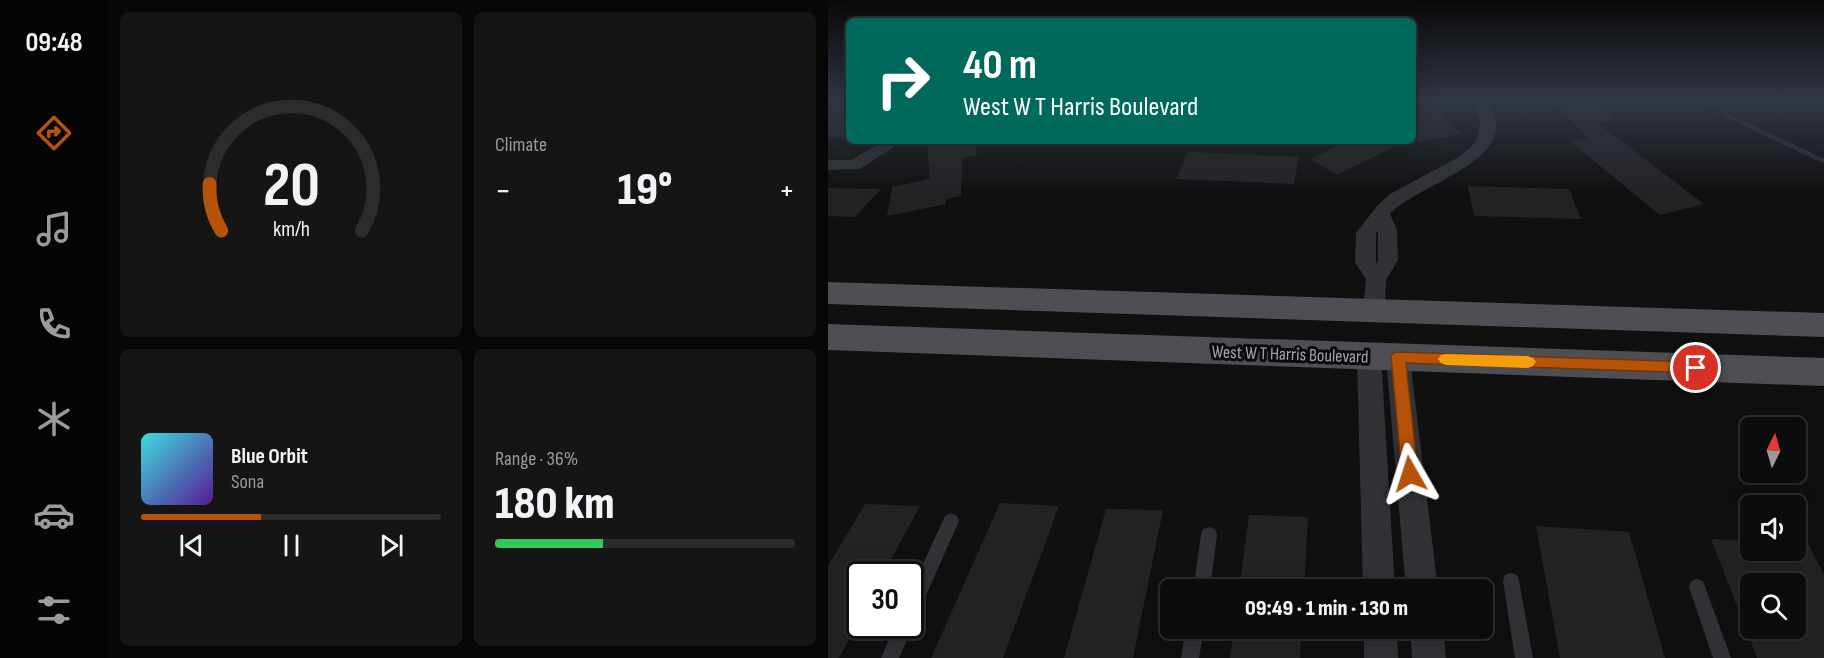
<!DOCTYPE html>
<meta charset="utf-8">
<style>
:root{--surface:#0c0c0d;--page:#151516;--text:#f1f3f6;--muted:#9a9b9d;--line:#2c2c2e;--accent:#b45309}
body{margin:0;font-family:"Sofia Sans Condensed",sans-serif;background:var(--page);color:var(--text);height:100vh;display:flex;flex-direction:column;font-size:22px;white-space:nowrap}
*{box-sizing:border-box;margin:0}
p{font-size:20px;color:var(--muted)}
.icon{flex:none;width:33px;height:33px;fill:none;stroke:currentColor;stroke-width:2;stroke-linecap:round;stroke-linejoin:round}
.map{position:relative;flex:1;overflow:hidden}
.drawer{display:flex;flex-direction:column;gap:12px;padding:12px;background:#070707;width:720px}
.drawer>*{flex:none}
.hud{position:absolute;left:18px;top:18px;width:570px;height:126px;border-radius:9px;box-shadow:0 6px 24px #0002,0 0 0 2px var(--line);background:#00695c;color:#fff;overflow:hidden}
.needle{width:39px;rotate:5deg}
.buttons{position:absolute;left:912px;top:417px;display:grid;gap:12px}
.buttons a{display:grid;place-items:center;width:66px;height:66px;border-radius:9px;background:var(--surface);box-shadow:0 6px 24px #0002,0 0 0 2px var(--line);font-size:30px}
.speed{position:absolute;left:18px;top:561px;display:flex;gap:12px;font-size:30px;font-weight:700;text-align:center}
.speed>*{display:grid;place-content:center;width:78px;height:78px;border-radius:50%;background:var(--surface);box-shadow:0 6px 24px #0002,0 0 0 2px var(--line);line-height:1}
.speed .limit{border:3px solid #111;border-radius:9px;background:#fff;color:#111}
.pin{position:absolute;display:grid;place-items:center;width:51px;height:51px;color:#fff;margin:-26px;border:3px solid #fff;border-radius:50%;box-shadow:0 2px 6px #0007}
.me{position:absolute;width:66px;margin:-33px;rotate:354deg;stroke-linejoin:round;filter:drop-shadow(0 0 4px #0008)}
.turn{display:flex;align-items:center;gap:21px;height:126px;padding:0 18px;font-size:27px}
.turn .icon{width:78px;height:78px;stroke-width:2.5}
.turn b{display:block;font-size:42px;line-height:51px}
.big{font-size:45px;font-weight:800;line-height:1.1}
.drawer .tile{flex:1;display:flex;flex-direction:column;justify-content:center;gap:9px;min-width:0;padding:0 21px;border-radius:9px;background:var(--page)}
.drawer .dial{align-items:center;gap:0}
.dial svg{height:156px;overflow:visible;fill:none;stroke:var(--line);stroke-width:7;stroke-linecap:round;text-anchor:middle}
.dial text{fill:var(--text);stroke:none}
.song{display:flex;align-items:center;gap:18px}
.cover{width:72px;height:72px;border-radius:9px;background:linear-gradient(135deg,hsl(180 70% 55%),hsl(270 70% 35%))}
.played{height:6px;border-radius:3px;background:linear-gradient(90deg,var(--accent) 40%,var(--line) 40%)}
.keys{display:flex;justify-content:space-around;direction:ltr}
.heat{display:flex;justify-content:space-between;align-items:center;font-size:33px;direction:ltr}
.charge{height:9px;border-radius:4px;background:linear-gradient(90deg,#34c759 36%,var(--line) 0)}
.drawer .tiles{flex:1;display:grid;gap:12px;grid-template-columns:repeat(2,1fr)}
.trip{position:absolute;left:332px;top:579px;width:333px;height:60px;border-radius:9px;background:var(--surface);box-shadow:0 6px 24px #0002,0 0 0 2px var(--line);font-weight:800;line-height:60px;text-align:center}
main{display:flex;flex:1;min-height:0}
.tabs{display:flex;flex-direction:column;width:108px;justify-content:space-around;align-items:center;background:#050505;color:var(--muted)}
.tabs .icon{width:42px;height:42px}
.tabs .current{color:var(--accent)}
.tabs b{font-size:27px;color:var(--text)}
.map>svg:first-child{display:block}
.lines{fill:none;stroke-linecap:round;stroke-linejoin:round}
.stream{stroke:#272e34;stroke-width:4.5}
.building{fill:#232325;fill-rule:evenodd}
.lane{fill:#313236;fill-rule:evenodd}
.street{fill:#313236;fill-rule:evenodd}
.primary{fill:#4d4f55;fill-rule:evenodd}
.route{fill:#b45309;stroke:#753606;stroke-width:1.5}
.slow{fill:#f59e0b}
.labels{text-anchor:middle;stroke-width:6;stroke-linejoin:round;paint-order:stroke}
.street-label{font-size:18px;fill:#a2a6b2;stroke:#0b0b0c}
</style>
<main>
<nav class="tabs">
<b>09:48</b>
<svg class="icon current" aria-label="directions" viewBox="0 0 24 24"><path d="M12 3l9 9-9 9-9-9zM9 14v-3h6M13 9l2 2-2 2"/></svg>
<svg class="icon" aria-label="music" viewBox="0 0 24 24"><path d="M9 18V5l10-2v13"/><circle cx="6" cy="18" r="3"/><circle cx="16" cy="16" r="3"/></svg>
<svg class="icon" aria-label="phone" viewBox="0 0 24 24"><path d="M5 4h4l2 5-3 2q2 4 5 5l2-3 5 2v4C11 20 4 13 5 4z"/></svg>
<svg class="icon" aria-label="climate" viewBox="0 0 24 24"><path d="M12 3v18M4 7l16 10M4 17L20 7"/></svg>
<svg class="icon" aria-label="car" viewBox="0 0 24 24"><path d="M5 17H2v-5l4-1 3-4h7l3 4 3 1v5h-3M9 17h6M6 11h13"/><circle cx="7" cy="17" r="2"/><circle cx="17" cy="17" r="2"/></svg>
<svg class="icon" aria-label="filters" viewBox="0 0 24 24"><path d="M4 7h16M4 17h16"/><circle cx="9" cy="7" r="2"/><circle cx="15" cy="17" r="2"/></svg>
</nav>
<section class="drawer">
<div class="tiles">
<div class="tile dial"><svg viewBox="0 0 100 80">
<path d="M14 69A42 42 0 1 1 86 69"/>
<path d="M14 69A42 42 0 0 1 8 45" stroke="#b45309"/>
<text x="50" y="56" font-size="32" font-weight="700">20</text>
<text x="50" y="72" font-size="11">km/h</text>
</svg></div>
<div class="tile"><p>Climate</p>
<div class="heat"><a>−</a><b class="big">19°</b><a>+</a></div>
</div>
<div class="tile">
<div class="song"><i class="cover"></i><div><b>Blue Orbit</b><p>Sona</p></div></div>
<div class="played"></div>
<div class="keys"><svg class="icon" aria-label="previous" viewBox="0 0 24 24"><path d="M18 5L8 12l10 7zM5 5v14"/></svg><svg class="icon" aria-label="pause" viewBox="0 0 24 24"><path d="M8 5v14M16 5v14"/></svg><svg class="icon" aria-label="next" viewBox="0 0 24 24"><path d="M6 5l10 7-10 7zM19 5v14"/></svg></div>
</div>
<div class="tile"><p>Range · 36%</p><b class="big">180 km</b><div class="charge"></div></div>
</div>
</section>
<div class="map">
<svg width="996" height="658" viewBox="0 0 996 658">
<rect width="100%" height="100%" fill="#101011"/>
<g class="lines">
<!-- stream -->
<path class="stream" d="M881,101L900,116L996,161"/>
</g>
<!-- building -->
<path class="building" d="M585,101H601L633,134L592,142L585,134Z
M726,101H767L787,121L768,122L876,204L832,215L743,142L759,138Z
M21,103V135L0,139V106Z
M99,141H147L149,155L134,158L133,196L118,199V204L59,216L64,187L102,179Z
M520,141H577L509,175L483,159Z
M360,152L471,157L466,184L348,179Z
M640,186L741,189L753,219L646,216Z
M0,188L53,189L27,217L0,216Z
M172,503L231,506L175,658H103Z
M37,504L92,506L55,574H32V619L11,658H0V566Z
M278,509L335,510L305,658H236Z
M421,515L480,517L476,590H411Z
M708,526L801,532L837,658H732Z
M883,539L922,541V550H968V544L981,545L996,575V658H929ZM922,584H968V623L970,628H922Z
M406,628H474L472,658H402Z"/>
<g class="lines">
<!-- lane -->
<path class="lane" d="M123,513L129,516L131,521L88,618L82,620V592L117,516Z
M381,527L387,529L389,535L382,590H365L373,535L375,529Z
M683,573L689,575L691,581L705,658H687L675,581L677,575Z
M869,579L875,581L903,658H885L861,587L863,581Z
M82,620L85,626L71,658H53L67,626H82Z
M358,628H376L371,658H353Z"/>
<!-- street -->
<path class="street" d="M645,101H659C662,107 665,113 667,119C679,163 586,187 562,214L569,230L570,260L558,280L557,311L554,317L546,319L538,317L535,311L538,279L527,262L528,233L549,206L562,194L629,158L643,147L650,137L652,120ZM550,231V260L548,264V233Z
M56,141H75L32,169L0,170V160H23Z
M541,347L549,349L553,356L567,590H535L529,356L533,349Z
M570,349L578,351L582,358L610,590H578L558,358L562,351Z
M536,628H569L570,658H536Z
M582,628H615L618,658H584Z"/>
<!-- primary -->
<path class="primary" d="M0,282L996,313V337L0,304Z
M0,324L996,358V386L0,350Z"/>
</g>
<!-- sky -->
<linearGradient id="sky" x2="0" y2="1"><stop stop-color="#090909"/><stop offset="0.52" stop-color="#313743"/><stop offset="1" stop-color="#313743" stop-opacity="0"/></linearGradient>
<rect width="996" height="193" fill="url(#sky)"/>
<!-- route -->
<path class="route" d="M570,352L868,362L873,363L875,368L873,372L868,373L578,363L590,474L588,479L582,481L576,479L574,474L563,357L565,353Z"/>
<!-- slow -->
<path class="slow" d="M618,354L700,356L705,358L708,362L705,366L700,368L618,365L613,363L610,359L613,355Z"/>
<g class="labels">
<!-- street labels -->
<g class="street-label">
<text transform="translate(462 354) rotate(2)" y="6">West W T Harris Boulevard</text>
</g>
</g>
</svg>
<div class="buttons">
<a><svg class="needle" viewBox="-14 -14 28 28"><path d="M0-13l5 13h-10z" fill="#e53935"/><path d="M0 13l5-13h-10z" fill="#9a9b9d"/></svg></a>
<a><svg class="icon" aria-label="sound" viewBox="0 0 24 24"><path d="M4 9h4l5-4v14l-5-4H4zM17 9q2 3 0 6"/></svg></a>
<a><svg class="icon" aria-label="search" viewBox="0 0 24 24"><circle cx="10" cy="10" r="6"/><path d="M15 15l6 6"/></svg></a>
</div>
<div class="speed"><div class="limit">30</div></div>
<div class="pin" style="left:868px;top:368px;background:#d93025"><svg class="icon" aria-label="arrive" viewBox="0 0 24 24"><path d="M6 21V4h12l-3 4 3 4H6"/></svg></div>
<svg class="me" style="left:582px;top:474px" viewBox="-20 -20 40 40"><path d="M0-17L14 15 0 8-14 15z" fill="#b45309" stroke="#fff" stroke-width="4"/></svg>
<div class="trip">09:49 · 1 min · 130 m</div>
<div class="hud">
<div class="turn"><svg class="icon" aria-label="right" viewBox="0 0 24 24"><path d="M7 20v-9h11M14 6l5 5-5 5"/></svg><div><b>40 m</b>West W T Harris Boulevard</div></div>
</div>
</div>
</main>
